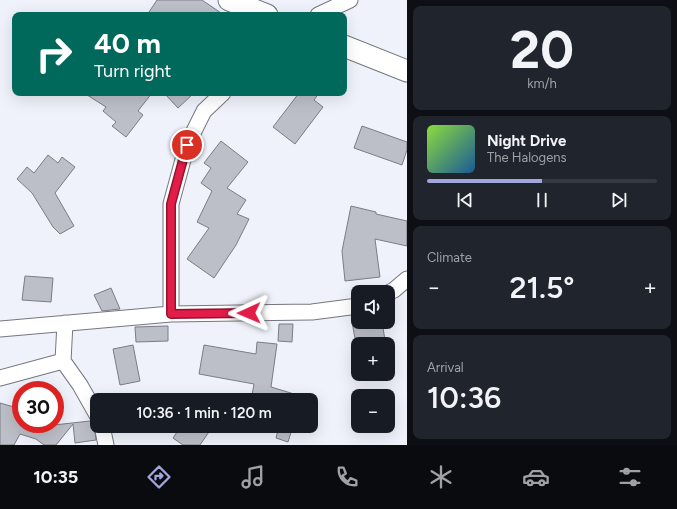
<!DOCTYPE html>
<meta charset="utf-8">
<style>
:root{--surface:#171b24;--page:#20242c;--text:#f1f3f6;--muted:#9ea1a6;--line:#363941;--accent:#a2a6dc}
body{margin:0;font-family:Figtree,sans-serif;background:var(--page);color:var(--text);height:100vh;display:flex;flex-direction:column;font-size:15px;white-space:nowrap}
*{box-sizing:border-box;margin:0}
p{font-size:13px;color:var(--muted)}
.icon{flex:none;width:22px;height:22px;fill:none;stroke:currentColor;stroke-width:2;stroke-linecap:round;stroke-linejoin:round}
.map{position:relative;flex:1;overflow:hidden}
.drawer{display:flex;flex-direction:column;gap:6px;padding:6px;background:#0d0f14;width:270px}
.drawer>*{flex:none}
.banner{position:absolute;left:12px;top:12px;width:335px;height:84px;border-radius:8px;box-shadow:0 4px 16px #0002;background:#00695c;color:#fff;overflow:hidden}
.tools{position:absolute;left:351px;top:285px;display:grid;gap:8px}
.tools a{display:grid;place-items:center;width:44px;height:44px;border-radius:8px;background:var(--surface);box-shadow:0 4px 16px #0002;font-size:20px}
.speed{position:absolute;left:12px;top:381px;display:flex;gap:8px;font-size:20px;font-weight:700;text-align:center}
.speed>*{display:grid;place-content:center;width:52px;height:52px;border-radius:50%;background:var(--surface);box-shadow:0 4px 16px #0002;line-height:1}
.speed .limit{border:6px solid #d22;background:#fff;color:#111}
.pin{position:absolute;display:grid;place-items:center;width:34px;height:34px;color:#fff;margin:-17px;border:2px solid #fff;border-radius:50%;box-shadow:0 1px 4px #0007}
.me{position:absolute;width:44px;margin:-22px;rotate:269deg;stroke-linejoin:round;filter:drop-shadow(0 0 3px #0008)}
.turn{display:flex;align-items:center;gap:14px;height:84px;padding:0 16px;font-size:18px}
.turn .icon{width:52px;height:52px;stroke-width:2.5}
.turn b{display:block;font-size:28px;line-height:34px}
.big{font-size:30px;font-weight:600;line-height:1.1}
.drawer .widget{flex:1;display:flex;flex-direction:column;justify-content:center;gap:6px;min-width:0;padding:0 14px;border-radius:8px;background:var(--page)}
.drawer .dial{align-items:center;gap:0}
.dial b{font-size:52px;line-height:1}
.song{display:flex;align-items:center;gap:12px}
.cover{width:48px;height:48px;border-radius:6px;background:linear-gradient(135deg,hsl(90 70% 55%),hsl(210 70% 35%))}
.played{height:4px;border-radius:2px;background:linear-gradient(90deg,var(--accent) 50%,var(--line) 50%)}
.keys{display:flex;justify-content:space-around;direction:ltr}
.heat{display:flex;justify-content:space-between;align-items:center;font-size:22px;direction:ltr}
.trip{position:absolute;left:90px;top:393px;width:228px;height:40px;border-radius:8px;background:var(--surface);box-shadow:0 4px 16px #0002;font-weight:600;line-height:40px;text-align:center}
.menu{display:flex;height:64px;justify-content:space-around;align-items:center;background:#090b0e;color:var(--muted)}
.menu .icon{width:28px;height:28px}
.menu .selected{color:var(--accent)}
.menu b{font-size:18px;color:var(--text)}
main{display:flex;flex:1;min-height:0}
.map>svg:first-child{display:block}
.building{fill:#bdbfc8;stroke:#7b7d85}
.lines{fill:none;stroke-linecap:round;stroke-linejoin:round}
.street-casing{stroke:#75777f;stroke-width:17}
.secondary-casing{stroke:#75777f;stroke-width:23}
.street{stroke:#fff;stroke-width:15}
.secondary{stroke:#fff;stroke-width:21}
.route-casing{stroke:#92132f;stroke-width:10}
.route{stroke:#e11d48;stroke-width:7}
</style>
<main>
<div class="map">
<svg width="407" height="445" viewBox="0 0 407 445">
<rect width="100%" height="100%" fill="#eff2fa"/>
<!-- building -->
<path class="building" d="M157,0H202L224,15H147Z
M84,93H152L138,111L143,115L126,137L112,126L116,122L103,111L106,107Z
M164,93H194L178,108Z
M299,93H319L314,100L323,107L295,144L273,127Z
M362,126L407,142V150L402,165L354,148Z
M221,141L248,162L227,188L246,200L237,214L249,219L236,245L214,278L187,259L209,228L197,222L212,191L201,183L211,168L204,163Z
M48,155L58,163L62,157L75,167L55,193L74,226L60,234L53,227L32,193L17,179L27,167L34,173Z
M351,206L376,212V214L407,221V246L375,239L380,277L345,281L342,251Z
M25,276L53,278L51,302L22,300Z
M111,288L120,309L102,311L94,295Z
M352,322H382L385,340L356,344Z
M279,324H293L292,342L278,341Z
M168,326V341L136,342L135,327Z
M257,342L277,344L271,387L304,397V400H271L252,395L254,384L199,374L204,345L256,354Z
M133,345L140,381L120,385L113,349Z
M0,403L21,409V424H54V425L90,421L94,423L96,440L75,443L73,424L56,445H44L36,439L20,434L14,445H0Z
M181,426H213L200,445H183L173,438Z
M279,426H293L288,442L276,438Z"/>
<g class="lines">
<!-- street casing -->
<g class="street-casing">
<path id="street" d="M318,15L350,0
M388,293L394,290L407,279
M171,314V204L187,145L204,111L223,93
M65,323L63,361L80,385L97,415
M0,329L171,314L312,312L358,306
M0,378L63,361
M102,426L106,445"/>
</g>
<!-- secondary casing -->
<g class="secondary-casing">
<path id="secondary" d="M229,0L267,15
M344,46L407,71"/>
</g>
<!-- street -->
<use href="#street" class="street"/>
<!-- secondary -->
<use href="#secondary" class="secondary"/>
</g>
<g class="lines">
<!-- route casing -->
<g class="route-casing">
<path id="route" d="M187,145L171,204V314L249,313"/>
</g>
<!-- route -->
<use href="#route" class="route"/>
</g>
</svg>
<div class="tools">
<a><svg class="icon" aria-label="sound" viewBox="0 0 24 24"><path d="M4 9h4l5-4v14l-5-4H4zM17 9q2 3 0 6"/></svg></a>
<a>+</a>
<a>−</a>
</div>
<div class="speed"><div class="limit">30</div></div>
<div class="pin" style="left:187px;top:145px;background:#d93025"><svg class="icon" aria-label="arrive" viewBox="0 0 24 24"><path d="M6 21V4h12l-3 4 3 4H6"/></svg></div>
<svg class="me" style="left:249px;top:313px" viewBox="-20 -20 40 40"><path d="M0-17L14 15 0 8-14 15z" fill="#e11d48" stroke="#fff" stroke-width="4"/></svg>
<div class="trip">10:36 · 1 min · 120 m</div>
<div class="banner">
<div class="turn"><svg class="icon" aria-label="right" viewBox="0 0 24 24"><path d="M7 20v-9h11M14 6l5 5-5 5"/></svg><div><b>40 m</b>Turn right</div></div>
</div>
</div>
<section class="drawer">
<div class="widget dial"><b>20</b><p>km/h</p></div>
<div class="widget">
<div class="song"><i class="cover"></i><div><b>Night Drive</b><p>The Halogens</p></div></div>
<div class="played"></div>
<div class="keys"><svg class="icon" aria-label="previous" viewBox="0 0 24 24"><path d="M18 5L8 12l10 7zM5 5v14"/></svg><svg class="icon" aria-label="pause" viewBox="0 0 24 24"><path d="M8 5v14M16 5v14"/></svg><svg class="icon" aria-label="next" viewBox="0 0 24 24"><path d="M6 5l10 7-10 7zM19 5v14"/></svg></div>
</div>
<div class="widget"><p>Climate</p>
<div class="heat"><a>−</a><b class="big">21.5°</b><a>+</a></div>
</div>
<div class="widget"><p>Arrival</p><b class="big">10:36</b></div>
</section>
</main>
<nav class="menu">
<b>10:35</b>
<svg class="icon selected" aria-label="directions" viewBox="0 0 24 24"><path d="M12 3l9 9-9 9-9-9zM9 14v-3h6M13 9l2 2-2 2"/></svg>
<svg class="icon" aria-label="music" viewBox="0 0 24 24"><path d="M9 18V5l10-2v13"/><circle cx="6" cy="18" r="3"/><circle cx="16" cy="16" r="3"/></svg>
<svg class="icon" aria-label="phone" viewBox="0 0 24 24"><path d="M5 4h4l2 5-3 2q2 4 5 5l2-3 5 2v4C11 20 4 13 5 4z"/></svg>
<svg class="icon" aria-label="climate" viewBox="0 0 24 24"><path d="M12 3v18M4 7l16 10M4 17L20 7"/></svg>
<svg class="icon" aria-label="car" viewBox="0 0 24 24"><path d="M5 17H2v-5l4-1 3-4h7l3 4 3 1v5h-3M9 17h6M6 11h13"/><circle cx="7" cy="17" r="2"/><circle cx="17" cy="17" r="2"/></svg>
<svg class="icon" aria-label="filters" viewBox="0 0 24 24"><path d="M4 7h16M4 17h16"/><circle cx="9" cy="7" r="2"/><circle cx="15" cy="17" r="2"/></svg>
</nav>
